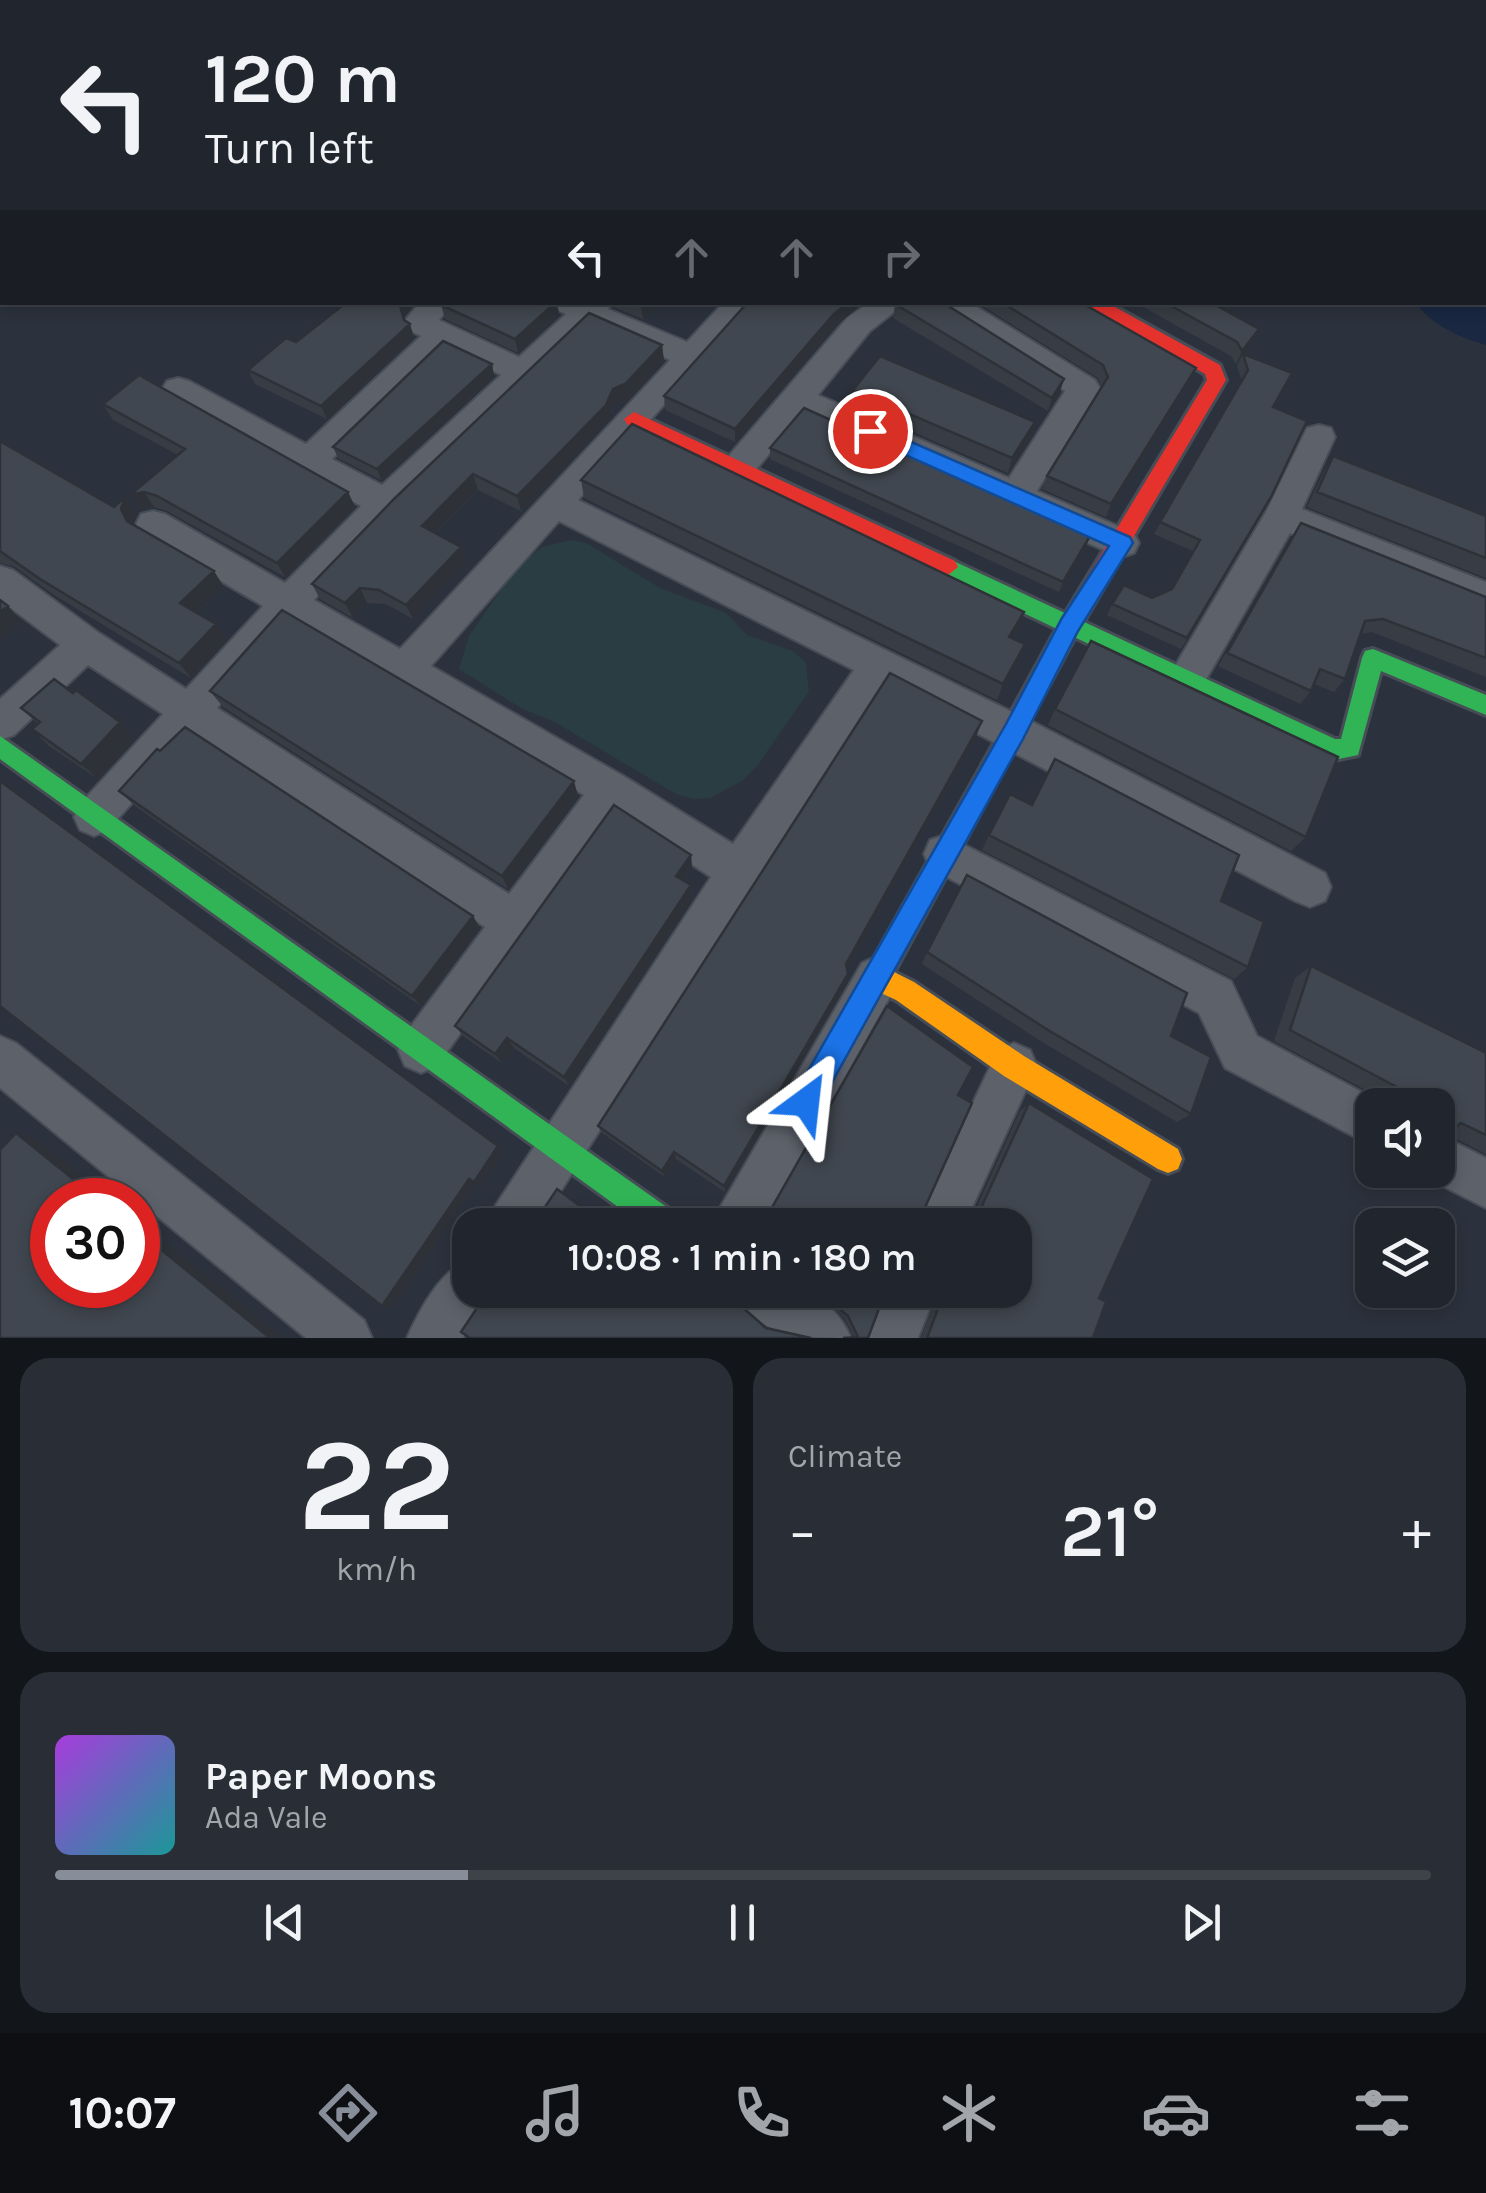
<!DOCTYPE html>
<meta charset="utf-8">
<style>
:root{--surface:#21262e;--page:#292e36;--text:#f1f3f6;--muted:#a2a5aa;--line:#3e434a;--accent:#878e9a}
body{margin:0;font-family:Karla,sans-serif;background:var(--page);color:var(--text);height:100vh;display:flex;flex-direction:column;font-size:38px;white-space:nowrap}
*{box-sizing:border-box;margin:0}
p{font-size:32px;color:var(--muted)}
.icon{flex:none;width:55px;height:55px;fill:none;stroke:currentColor;stroke-width:2;stroke-linecap:round;stroke-linejoin:round}
.map{position:relative;height:1338px;overflow:hidden}
.drawer{display:flex;flex-direction:column;gap:20px;padding:20px;background:#121519;flex:1}
.drawer>*{flex:none}
.hud{position:absolute;left:0px;top:0px;width:1488px;height:305px;box-shadow:0 5px 15px #0003,0 0 0 2px var(--line);background:#21262e;color:var(--text);overflow:hidden}
.controls{position:absolute;left:1355px;top:1088px;display:grid;gap:20px}
.controls a{display:grid;place-items:center;width:100px;height:100px;border-radius:20px;background:var(--surface);box-shadow:0 5px 15px #0003,0 0 0 2px var(--line);font-size:50px}
.speed{position:absolute;left:30px;top:1178px;display:flex;gap:20px;font-size:50px;font-weight:700;text-align:center}
.speed>*{display:grid;place-content:center;width:130px;height:130px;border-radius:50%;background:var(--surface);box-shadow:0 5px 15px #0003,0 0 0 2px var(--line);line-height:1}
.speed .limit{border:15px solid #d22;background:#fff;color:#111}
.pin{position:absolute;display:grid;place-items:center;width:85px;height:85px;color:#fff;margin:-42px;border:5px solid #fff;border-radius:50%;box-shadow:0 2px 10px #0007}
.me{position:absolute;width:110px;margin:-55px;rotate:30deg;stroke-linejoin:round;filter:drop-shadow(0 0 8px #0008)}
.turn{display:flex;align-items:center;gap:35px;height:210px;padding:0 40px;font-size:45px}
.turn .icon{width:130px;height:130px;stroke-width:2.5}
.turn b{display:block;font-size:70px;line-height:85px}
.lanes{display:flex;align-items:center;height:95px;padding:0 40px;background:#0003;justify-content:center;gap:50px;direction:ltr}
.lanes .off{opacity:.35}
.big{font-size:75px;font-weight:600;line-height:1.1}
.drawer .card{flex:1;display:flex;flex-direction:column;justify-content:center;gap:15px;min-width:0;padding:0 35px;border-radius:30px;background:var(--page)}
.drawer .dial{align-items:center;gap:0}
.dial b{font-size:130px;line-height:1}
.song{display:flex;align-items:center;gap:30px}
.cover{width:120px;height:120px;border-radius:15px;background:linear-gradient(135deg,hsl(280 70% 55%),hsl(180 70% 35%))}
.played{height:10px;border-radius:5px;background:linear-gradient(90deg,var(--accent) 30%,var(--line) 30%)}
.keys{display:flex;justify-content:space-around;direction:ltr}
.heat{display:flex;justify-content:space-between;align-items:center;font-size:55px;direction:ltr}
.drawer .tiles{flex:1;display:grid;gap:20px;grid-template-columns:1fr 1fr}
.card:last-child{grid-column:span 2}
.trip{position:absolute;left:452px;top:1208px;width:580px;height:100px;border-radius:30px;background:var(--surface);box-shadow:0 5px 15px #0003,0 0 0 2px var(--line);font-weight:600;line-height:100px;text-align:center}
.dock{display:flex;height:160px;justify-content:space-around;align-items:center;background:#0d0f12;color:var(--muted)}
.dock .icon{width:70px;height:70px}
.dock .selected{color:var(--accent)}
.dock b{font-size:45px;color:var(--text)}
.map>svg:first-child{display:block}
.green{fill:#293d43}
.lines{fill:none;stroke-linecap:round;stroke-linejoin:round}
.river{fill:#1a2842;fill-rule:evenodd}
.street-casing{stroke:#474d56;stroke-width:4}
.fast-casing{stroke:#474d56;stroke-width:6}
.slow-casing{stroke:#474d56;stroke-width:6}
.jam-casing{stroke:#474d56;stroke-width:6}
.street{fill:#5d616a;fill-rule:evenodd}
.fast{fill:#30b455;fill-rule:evenodd}
.slow{fill:#ff9f0a;fill-rule:evenodd}
.jam{fill:#e5322d;fill-rule:evenodd}
.wall{fill:#383d45}
.shaded-wall{fill:#2e3238}
.building{fill:#414750;stroke:#2e3238;stroke-width:2.5}
.route{fill:#1a73e8;stroke:#114b97;stroke-width:2.5}
</style>
<div class="map">
<svg width="1486" height="1338" viewBox="0 0 1486 1338">
<rect width="100%" height="100%" fill="#2c323d"/>
<!-- green -->
<path class="green" d="M571,540L586,543L660,588L726,613L747,635L793,651L806,663L809,691L757,766L742,781L710,798L693,799L676,794L553,721L523,709L459,669L469,636L517,567L542,547Z"/>
<g class="lines">
<!-- river -->
<path class="river" d="M810,0H853L855,2H812Z
M1416,302L1486,304V345C1461,338 1430,325 1416,302Z"/>
<!-- street casing -->
<g class="street-casing">
<path id="street" d="M420,302H454L439,320L519,357L566,314L559,311L556,302H612L608,309L687,342L724,302H757L578,500L1029,720L1325,873L1331,887L1325,901L1310,907L1295,901L885,685L539,1225H487L494,1208L711,877L616,815L437,1066L421,1073L405,1066L398,1050L405,1034L485,927L193,734L108,830L94,836L80,830L74,817L80,804L163,714L88,665L14,735L0,740V699L60,645L0,600V566L13,570L99,633L186,689L263,606L141,534L136,524L141,514L153,511L165,514L285,583L361,506L167,397L162,389L167,381L178,378L189,381L306,444L421,336L412,332L406,319ZM591,325L670,360L400,649L314,600L397,512ZM446,348L501,375L382,485L332,459ZM559,521L854,670L733,844L625,777L431,666ZM292,623L584,795L509,894L217,708Z
M870,302H907L870,331L818,395L1009,478L1065,391L935,309L931,302H969L1095,380L1100,388L1037,491L1134,533L1139,543L1134,553L1122,557L1110,553L802,414L750,477L738,481L726,477L721,468L726,459L848,317Z
M1319,425L1331,428L1335,437L1302,509L1486,582V613L1290,533L1200,690L1187,695L1174,690L1168,679L1174,668L1267,510L1307,428Z
M945,835L1231,981L1257,1036L1386,1105H1372V1146L1225,1068L1199,1013L930,868L924,854L930,840Z
M877,956L892,963L899,978L892,993L761,1225H710L862,963Z
M0,1036L16,1043L364,1320L372,1338H306L0,1088Z
M1014,1043L1030,1050L1037,1066L964,1225H915L998,1050Z
M1438,1134L1486,1158V1208L1421,1175L1419,1170H1438Z
M470,1259V1290H493L463,1338H407C420,1309 440,1271 470,1259Z
M734,1290C783,1290 828,1284 851,1338C802,1338 756,1338 734,1290Z
M887,1290H937L918,1338H866Z"/>
</g>
<!-- fast casing -->
<g class="fast-casing">
<path id="fast" d="M947,558L1335,739H1341L1362,658L1365,651L1373,649L1486,695V715L1381,671L1358,755L1334,760L939,573L936,567Z
M0,736L678,1215L683,1225H643L0,759Z"/>
</g>
<!-- slow casing -->
<g class="slow-casing">
<path id="slow" d="M994,754L1002,758L1006,765L894,972L914,982L1024,1056L1178,1149L1182,1159L1178,1169L1168,1173L1158,1169L1004,1076L896,1000L868,987L864,978L868,969L986,758Z"/>
</g>
<!-- jam casing -->
<g class="jam-casing">
<path id="jam" d="M1082,302H1106L1220,365L1226,380L1078,631L1002,772L994,776L986,772L982,765L986,758L1062,619L1207,380L1205,374Z
M634,412L955,561L958,567L947,576L939,573L627,424L624,419Z"/>
</g>
<!-- street -->
<use href="#street" class="street"/>
<!-- fast -->
<use href="#fast" class="fast"/>
<!-- slow -->
<use href="#slow" class="slow"/>
<!-- jam -->
<use href="#jam" class="jam"/>
</g>
<!-- wall -->
<path class="wall" d="M347,302H416L403,317L414,337L327,419L255,384L248,370L296,342Z
M443,302H557L559,315L518,353L445,319L441,305Z
M613,302H662L643,319L613,307Z
M748,302H865L832,329L735,442L665,410L664,396Z
M976,302H1080L1190,381L1106,517L1042,489L1047,476L1102,387L1098,378Z
M1134,302H1210L1252,343L1243,354L1273,407L1271,497L1181,649L1107,615L1112,604L1152,598L1172,589L1193,551L1154,534L1242,381L1237,366L1241,358L1236,364L1231,356Z
M895,304L1060,392L1048,411L893,318Z
M662,345L664,361L627,400L615,405L608,421L521,511L478,490L435,533L466,562L413,619L386,604L367,603L353,618L320,599L312,584Z
M492,364L494,376L381,480L338,458L333,447Z
M853,390L1035,422L1031,438L1008,473L851,405Z
M103,404L348,492L355,507L285,577L167,511L154,507L141,510L130,495L178,455L113,420Z
M0,441L114,507L125,497L137,513L133,524L224,587L197,613L216,624L227,639L191,678L54,595L15,567L0,563Z
M770,448L1086,546L1059,592L770,459Z
M1333,456L1486,516V578L1307,507L1324,471Z
M581,480L1018,629L1012,638L1025,644L1019,661L997,700L584,498Z
M1301,523L1486,597V677L1372,632L1360,634L1345,679L1334,692L1314,684L1311,691L1300,704L1218,666Z
M210,691L578,796L508,889L223,707Z
M73,693L120,722L135,738L98,779L49,746L32,729L38,724L21,708Z
M1055,709L1306,837L1291,851L1048,725Z
M976,737L847,969L848,974L845,985L725,1192L676,1159L665,1177L602,1133L598,1126Z
M119,791L480,928L421,1006L135,806Z
M989,835L1221,901L1248,967L1234,979L982,850Z
M691,855L692,869L684,881L691,885L692,899L569,1086L514,1048L502,1063L463,1036L455,1026Z
M927,952L1171,1036L1191,1114L1177,1122L1039,1040L922,964Z
M1311,966L1486,1053V1154L1443,1132L1438,1134V1105H1388V1102L1274,1041L1295,978Z
M958,1095L918,1223L970,1222L1020,1111L1029,1103L1099,1298L1093,1338H921L939,1290H1015L762,1225Z
M797,1290H886L868,1338L854,1337L844,1318L819,1296Z"/>
<!-- shaded-wall -->
<path class="shaded-wall" d="M416,302L403,317L399,303Z
M556,302L559,315L518,353L515,339Z
M645,302H662L643,319L641,306Z
M849,302H865L832,329L735,442V429L833,315Z
M410,324L414,337L327,419L321,406Z
M1259,329L1252,343L1236,364L1242,351Z
M662,345L664,361L627,400L615,405L608,421L521,511L517,496L613,389Z
M492,364L494,376L381,480L377,469Z
M1196,368L1190,381L1106,517L1111,504Z
M1064,379L1060,392L1048,411L1052,398Z
M1035,422L1031,438L1008,473L1012,458Z
M473,474L478,490L427,541L422,526Z
M144,492L154,507L141,510L130,495Z
M348,492L355,507L285,577L277,563Z
M125,497L137,513L133,526L127,521L121,509Z
M1090,536L1086,546L1059,592L1063,582Z
M461,547L466,562L413,619L406,605Z
M214,571L224,587L191,618L180,603Z
M360,588L367,603L353,618L345,603Z
M8,606L22,622L0,640V612Z
M1024,612L1018,629L1003,653L1009,637Z
M216,624L227,639L191,678L179,663Z
M1025,644L1019,661L997,700L1003,684Z
M982,721L976,737L843,976L846,964Z
M120,722L135,738L98,779L81,764Z
M574,781L578,796L508,889L502,876Z
M691,855L692,869L677,890L676,876Z
M691,885L692,899L569,1086L564,1077Z
M473,916L480,928L421,1006L412,996Z
M848,974L845,985L725,1192L724,1186Z
M507,1038L514,1048L502,1063L495,1054Z
M16,1133L38,1140L112,1200H99Z
M498,1146L504,1152L481,1187L474,1182Z
M674,1152L676,1159L665,1177L662,1171Z
M469,1179L476,1184L392,1308L382,1306Z
M138,1220L284,1338H270L138,1231Z"/>
<!-- building -->
<path class="building" d="M347,302H399L404,320L410,324L321,406L248,370L286,338L296,342Z
M443,302H556L515,339L441,305Z
M748,302H849L833,315L735,429L664,396Z
M897,302H942L1064,379L1052,398L895,304Z
M1001,302H1080L1196,368L1111,504L1047,476L1108,377L1103,365Z
M1164,302H1210L1259,329L1242,351L1237,342Z
M589,313L662,345L625,384L613,389L606,405L517,496L473,474L422,526L461,547L406,605L379,590L360,588L345,603L312,584L394,499Z
M443,341L492,364L377,469L333,447Z
M1243,354L1292,373L1273,407L1307,421L1271,497L1187,638L1112,604L1124,585L1152,598L1172,589L1200,540L1160,522L1248,370Z
M880,356L1035,422L1012,458L853,390Z
M139,375L348,492L277,563L157,496L144,492L130,495L185,449L103,404Z
M804,408L1090,536L1063,582L770,448Z
M632,424L1024,612L1009,637L1025,644L1003,684L581,480Z
M0,441L114,507L125,497L121,509L127,521L214,571L180,603L216,624L179,663L40,579L0,551Z
M1333,456L1486,516V558L1317,492Z
M1301,523L1486,597V658L1383,619L1365,621L1345,679L1320,669L1311,691L1227,653Z
M0,600L8,606L0,612Z
M282,610L574,781L502,876L210,691Z
M1091,641L1338,757L1306,837L1055,709Z
M890,673L982,721L846,964L848,974L724,1186L674,1152L662,1171L598,1126Z
M54,679L73,693L76,690L120,722L81,764L32,729L40,722L21,708Z
M185,727L473,916L412,996L119,791L157,749L160,751Z
M1055,759L1239,855L1221,901L1264,922L1248,967L989,835L1010,794L1032,805Z
M0,781L498,1146L474,1182L469,1179L382,1306L0,1006Z
M614,805L691,855L676,876L691,885L564,1077L507,1038L495,1054L455,1026Z
M967,875L1187,993L1171,1036L1211,1057L1191,1114L1048,1030L927,952Z
M1311,966L1486,1053V1135L1461,1123L1454,1128L1438,1119V1105H1410L1400,1100L1409,1099L1408,1093L1290,1030Z
M887,1006L973,1067L958,1095L972,1103L918,1223L975,1221L1029,1103L1153,1179L1099,1298L1106,1302L1093,1338H927L945,1290H1015V1225H762Z
M16,1133L99,1200H52V1285H138V1231L270,1338H0V1150Z
M557,1189L603,1223L649,1225H533Z
M489,1290H734L741,1306L766,1328L811,1338H470L461,1332Z
M810,1290H886L868,1338H843L858,1337L848,1316L821,1293Z"/>
<!-- route -->
<path class="route" d="M870,424L1130,537L1133,543L1078,631L1023,739L816,1111L806,1116L796,1111L792,1102L796,1092L1006,724L1062,618L1109,546L863,436V426Z"/>
</svg>
<div class="controls">
<a><svg class="icon" aria-label="sound" viewBox="0 0 24 24"><path d="M4 9h4l5-4v14l-5-4H4zM17 9q2 3 0 6"/></svg></a>
<a><svg class="icon" aria-label="layers" viewBox="0 0 24 24"><path d="M12 4l9 5-9 5-9-5zM3 14l9 5 9-5"/></svg></a>
</div>
<div class="speed"><div class="limit">30</div></div>
<div class="pin" style="left:870px;top:431px;background:#d93025"><svg class="icon" aria-label="arrive" viewBox="0 0 24 24"><path d="M6 21V4h12l-3 4 3 4H6"/></svg></div>
<svg class="me" style="left:806px;top:1102px" viewBox="-20 -20 40 40"><path d="M0-17L14 15 0 8-14 15z" fill="#1a73e8" stroke="#fff" stroke-width="4"/></svg>
<div class="trip">10:08 · 1 min · 180 m</div>
<div class="hud">
<div class="turn"><svg class="icon" aria-label="left" viewBox="0 0 24 24"><path d="M17 20v-9H6M10 6l-5 5 5 5"/></svg><div><b>120 m</b>Turn left</div></div>
<div class="lanes"><svg class="icon" aria-label="left" viewBox="0 0 24 24"><path d="M17 20v-9H6M10 6l-5 5 5 5"/></svg><svg class="icon off" aria-label="ahead" viewBox="0 0 24 24"><path d="M12 20V5M6 11l6-6 6 6"/></svg><svg class="icon off" aria-label="ahead" viewBox="0 0 24 24"><path d="M12 20V5M6 11l6-6 6 6"/></svg><svg class="icon off" aria-label="right" viewBox="0 0 24 24"><path d="M7 20v-9h11M14 6l5 5-5 5"/></svg></div>
</div>
</div>
<section class="drawer">
<div class="tiles">
<div class="card dial"><b>22</b><p>km/h</p></div>
<div class="card"><p>Climate</p>
<div class="heat"><a>−</a><b class="big">21°</b><a>+</a></div>
</div>
<div class="card">
<div class="song"><i class="cover"></i><div><b>Paper Moons</b><p>Ada Vale</p></div></div>
<div class="played"></div>
<div class="keys"><svg class="icon" aria-label="previous" viewBox="0 0 24 24"><path d="M18 5L8 12l10 7zM5 5v14"/></svg><svg class="icon" aria-label="pause" viewBox="0 0 24 24"><path d="M8 5v14M16 5v14"/></svg><svg class="icon" aria-label="next" viewBox="0 0 24 24"><path d="M6 5l10 7-10 7zM19 5v14"/></svg></div>
</div>
</div>
</section>
<nav class="dock">
<b>10:07</b>
<svg class="icon selected" aria-label="directions" viewBox="0 0 24 24"><path d="M12 3l9 9-9 9-9-9zM9 14v-3h6M13 9l2 2-2 2"/></svg>
<svg class="icon" aria-label="music" viewBox="0 0 24 24"><path d="M9 18V5l10-2v13"/><circle cx="6" cy="18" r="3"/><circle cx="16" cy="16" r="3"/></svg>
<svg class="icon" aria-label="phone" viewBox="0 0 24 24"><path d="M5 4h4l2 5-3 2q2 4 5 5l2-3 5 2v4C11 20 4 13 5 4z"/></svg>
<svg class="icon" aria-label="climate" viewBox="0 0 24 24"><path d="M12 3v18M4 7l16 10M4 17L20 7"/></svg>
<svg class="icon" aria-label="car" viewBox="0 0 24 24"><path d="M5 17H2v-5l4-1 3-4h7l3 4 3 1v5h-3M9 17h6M6 11h13"/><circle cx="7" cy="17" r="2"/><circle cx="17" cy="17" r="2"/></svg>
<svg class="icon" aria-label="filters" viewBox="0 0 24 24"><path d="M4 7h16M4 17h16"/><circle cx="9" cy="7" r="2"/><circle cx="15" cy="17" r="2"/></svg>
</nav>
